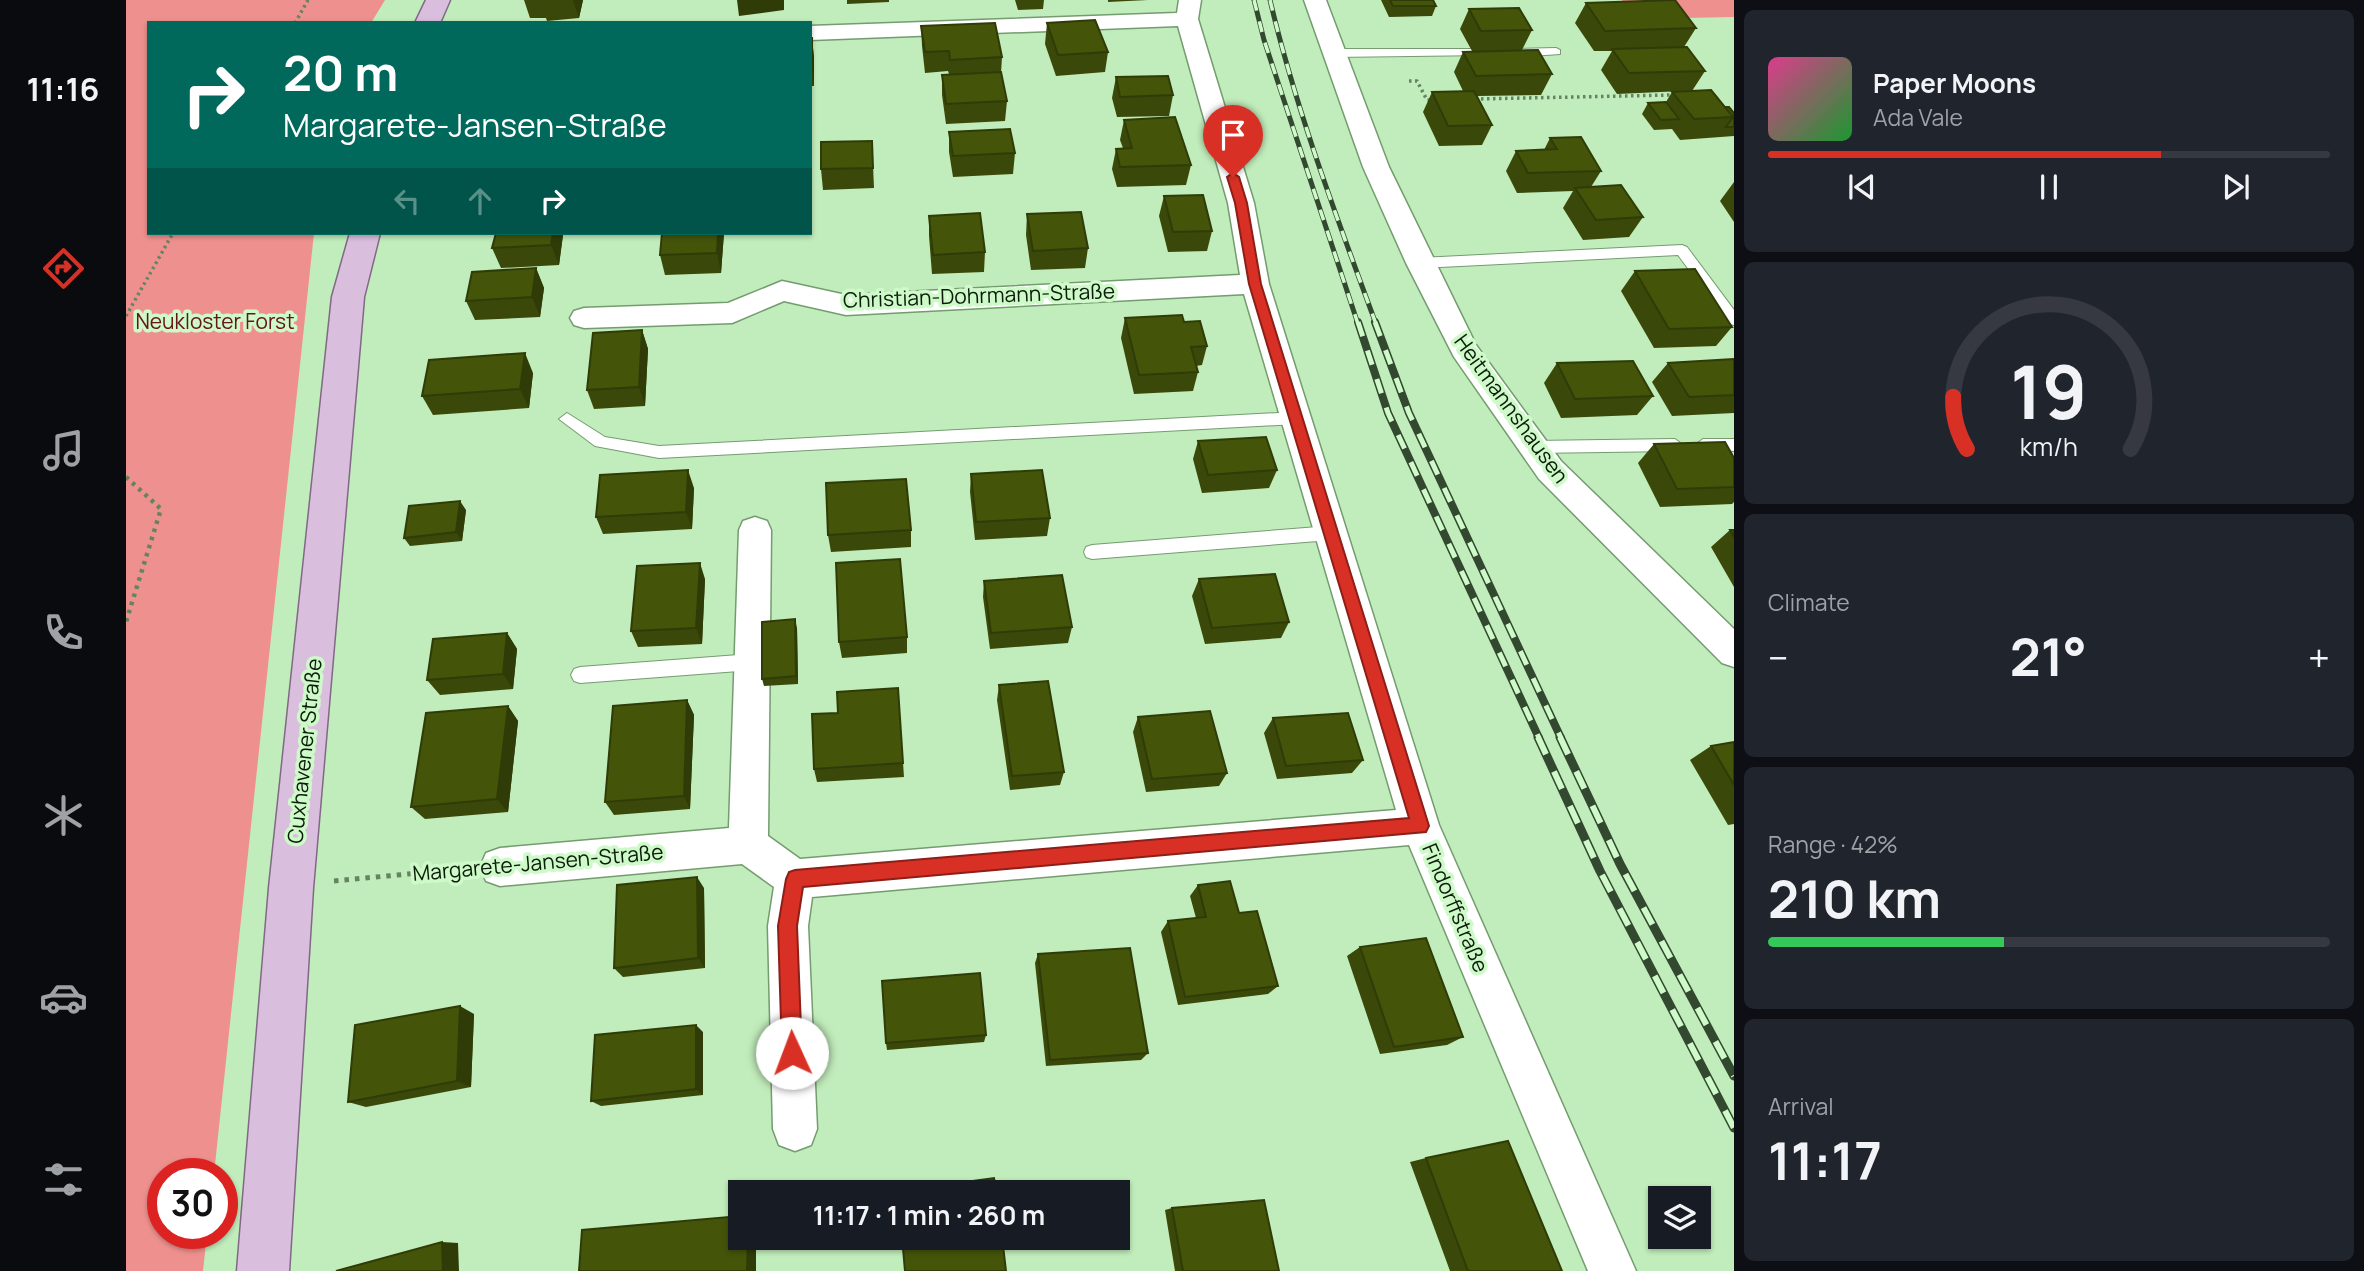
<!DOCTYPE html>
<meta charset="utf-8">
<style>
:root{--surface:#171b24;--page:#20242c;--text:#f1f3f6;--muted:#9ea1a6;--line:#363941;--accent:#d93025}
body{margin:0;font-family:Manrope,sans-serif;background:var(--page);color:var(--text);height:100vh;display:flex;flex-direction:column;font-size:26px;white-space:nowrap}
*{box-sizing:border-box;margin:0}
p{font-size:23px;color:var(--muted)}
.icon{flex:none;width:38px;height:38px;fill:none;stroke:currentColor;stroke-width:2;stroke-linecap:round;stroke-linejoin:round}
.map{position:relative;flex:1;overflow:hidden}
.sheet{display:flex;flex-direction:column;gap:10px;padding:10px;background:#0d0f14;width:630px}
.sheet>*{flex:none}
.guide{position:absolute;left:21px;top:21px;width:665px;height:214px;border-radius:0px;box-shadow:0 2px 5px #0004;background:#00695c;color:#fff;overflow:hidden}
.buttons{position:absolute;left:1522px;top:1186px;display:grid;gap:14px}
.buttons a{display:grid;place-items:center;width:63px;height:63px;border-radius:0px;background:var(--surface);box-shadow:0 2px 5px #0004;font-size:35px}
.speed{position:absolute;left:21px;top:1158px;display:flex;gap:14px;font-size:35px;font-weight:700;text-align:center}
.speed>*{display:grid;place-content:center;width:91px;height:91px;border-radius:50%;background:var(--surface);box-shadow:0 2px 5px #0004;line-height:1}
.speed .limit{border:10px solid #d22;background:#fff;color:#111}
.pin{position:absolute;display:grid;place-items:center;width:60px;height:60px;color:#fff;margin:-72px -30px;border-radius:50% 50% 50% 0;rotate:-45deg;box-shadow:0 0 7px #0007}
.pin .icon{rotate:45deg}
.me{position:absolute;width:77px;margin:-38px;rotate:358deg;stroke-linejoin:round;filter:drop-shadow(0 0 5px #0008)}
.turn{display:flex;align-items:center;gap:24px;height:147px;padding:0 21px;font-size:32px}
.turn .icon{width:91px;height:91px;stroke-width:2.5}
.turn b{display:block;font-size:49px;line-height:60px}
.lanes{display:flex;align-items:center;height:66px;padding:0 21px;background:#0003;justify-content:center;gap:35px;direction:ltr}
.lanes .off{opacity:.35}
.big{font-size:52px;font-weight:700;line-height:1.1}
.sheet .card{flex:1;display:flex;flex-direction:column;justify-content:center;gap:10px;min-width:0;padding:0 24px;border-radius:10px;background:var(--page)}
.sheet .dial{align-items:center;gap:0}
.dial svg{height:182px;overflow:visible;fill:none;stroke:var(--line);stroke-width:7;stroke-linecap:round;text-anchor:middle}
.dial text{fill:var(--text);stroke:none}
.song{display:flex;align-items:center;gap:21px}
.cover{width:84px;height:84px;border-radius:10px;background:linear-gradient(135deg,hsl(330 70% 55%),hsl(130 70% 35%))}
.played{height:7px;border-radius:4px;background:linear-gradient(90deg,var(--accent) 70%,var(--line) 70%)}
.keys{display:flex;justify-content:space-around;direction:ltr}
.heat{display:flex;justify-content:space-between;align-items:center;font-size:38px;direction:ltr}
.charge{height:10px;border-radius:5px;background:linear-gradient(90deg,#34c759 42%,var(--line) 0)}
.trip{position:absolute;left:602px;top:1180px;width:402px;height:70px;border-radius:0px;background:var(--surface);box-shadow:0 2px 5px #0004;font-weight:700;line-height:70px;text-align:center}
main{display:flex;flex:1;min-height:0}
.tabs{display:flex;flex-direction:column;width:126px;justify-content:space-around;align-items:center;background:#090b0e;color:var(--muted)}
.tabs .icon{width:49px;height:49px}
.tabs .selected{color:var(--accent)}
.tabs b{font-size:32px;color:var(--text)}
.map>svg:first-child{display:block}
.green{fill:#ee918e}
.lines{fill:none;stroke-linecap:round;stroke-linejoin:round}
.lane-casing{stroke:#749c6f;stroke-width:2}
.street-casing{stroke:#749c6f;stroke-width:3}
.primary-casing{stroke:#816985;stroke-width:3}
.path-far2{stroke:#658361;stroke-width:3.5;stroke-dasharray:2.5 3.5;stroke-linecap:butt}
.path-far1{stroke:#658361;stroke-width:4.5;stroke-dasharray:3.5 5;stroke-linecap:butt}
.path{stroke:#658361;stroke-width:5;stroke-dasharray:4.5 6;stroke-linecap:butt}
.lane{fill:#fff;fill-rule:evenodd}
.street{fill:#fff;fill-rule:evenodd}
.primary{fill:#d9bedd;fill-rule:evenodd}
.rail-far2-casing{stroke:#32482f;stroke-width:5}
.rail-far1-casing{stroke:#32482f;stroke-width:8}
.rail-casing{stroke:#32482f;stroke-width:9}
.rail-far2{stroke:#cef9c8;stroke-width:3.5;stroke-dasharray:11;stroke-linecap:butt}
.rail-far1{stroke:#cef9c8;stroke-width:5;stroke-dasharray:15;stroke-linecap:butt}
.rail{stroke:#cef9c8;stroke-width:6;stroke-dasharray:19;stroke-linecap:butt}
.wall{fill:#3a4909}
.shaded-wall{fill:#303c07}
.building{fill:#44550a;stroke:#303c07;stroke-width:2}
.route{fill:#d93025;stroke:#8d1f18;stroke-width:2}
.labels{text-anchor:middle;stroke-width:7;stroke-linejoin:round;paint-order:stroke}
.street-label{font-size:21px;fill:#0c1c0a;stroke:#cef9c8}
.park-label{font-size:21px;fill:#66141b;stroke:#cef9c8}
</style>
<main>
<nav class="tabs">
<b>11:16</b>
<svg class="icon selected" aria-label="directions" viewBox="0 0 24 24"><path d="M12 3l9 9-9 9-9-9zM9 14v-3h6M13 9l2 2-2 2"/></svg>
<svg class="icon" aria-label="music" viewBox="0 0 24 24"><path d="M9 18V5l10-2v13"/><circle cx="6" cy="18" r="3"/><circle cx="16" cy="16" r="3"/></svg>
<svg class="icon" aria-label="phone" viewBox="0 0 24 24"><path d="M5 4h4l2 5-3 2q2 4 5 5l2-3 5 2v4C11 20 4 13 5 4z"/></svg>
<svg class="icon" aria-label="climate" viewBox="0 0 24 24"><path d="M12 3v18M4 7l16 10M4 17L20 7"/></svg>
<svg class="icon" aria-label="car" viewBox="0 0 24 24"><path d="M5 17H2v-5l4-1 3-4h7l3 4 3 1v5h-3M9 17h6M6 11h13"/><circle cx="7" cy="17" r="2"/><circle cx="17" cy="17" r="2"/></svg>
<svg class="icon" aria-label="filters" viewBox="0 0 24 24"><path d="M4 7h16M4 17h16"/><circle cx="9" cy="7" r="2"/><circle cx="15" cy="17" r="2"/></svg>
</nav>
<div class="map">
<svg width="1608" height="1271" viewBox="0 0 1608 1271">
<rect width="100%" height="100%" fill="#c1ecbb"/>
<!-- green -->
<path class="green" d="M0,0H259L245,23H23V233H188L88,1174H37V1234H81L77,1271H0Z
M1496,0H1608V17L1507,19Z"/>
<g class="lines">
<!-- lane casing -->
<g class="lane-casing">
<path id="lane" d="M1430,48L1434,50V54L1390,57L1384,53L1390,49Z
M1358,49L1364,53L1362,55L1208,57L1202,53L1208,49Z
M1556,245L1561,247L1608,310V325L1603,324L1552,255L1294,268L1287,263L1294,258Z
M1170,412L1178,418L1170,424L533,458L469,446L433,419L441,413L479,437L533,446Z
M1549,439L1557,445L1549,451L1407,453L1399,447L1407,441Z
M1577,439H1608V451L1571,449L1569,445Z
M1205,526L1211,528L1213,533L1211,538L1205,540L966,559L960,557L958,552L960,547L966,545Z
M626,654L632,657L635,662L632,667L626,670L454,683L448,681L445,675L448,669L454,667Z"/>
</g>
<!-- street casing -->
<g class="street-casing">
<path id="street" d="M1053,0H1075L1072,19L1128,203L1143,284L1313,825L1510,1271H1462L1283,845L686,897L682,926L691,1129L685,1145L669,1151L653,1145L647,1129L642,926L648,887L616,864L374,886L360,881L354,867L360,853L374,848L603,828L613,530L617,521L629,517L641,521L645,530L642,836L674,859L1270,810L1118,294L720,315L658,301L606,323L458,328L448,325L444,318L448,311L458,308L602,303L656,281L720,295L1114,275L1102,203L1052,26L684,40V26L1051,13Z
M1178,0H1200L1263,167L1350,345L1435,461L1608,629V667L1596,663L1413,479L1328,357L1280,263L1237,167Z"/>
</g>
<!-- primary casing -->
<g class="primary-casing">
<path id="primary" d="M300,0H324L314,23H289Z
M224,233H254L238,297L187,888L163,1271H111L143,888L206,297Z"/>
</g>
<!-- path-far2 -->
<path class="path-far2" d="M169,23L182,0
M1283,81H1291L1301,100H1306
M1349,99L1547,95
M0,316L47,233"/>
<!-- path-far1 -->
<path class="path-far1" d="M0,477L35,509L0,622"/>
<!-- path -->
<path class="path" d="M208,881L335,869"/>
<!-- lane -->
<use href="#lane" class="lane"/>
<!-- street -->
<use href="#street" class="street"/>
<!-- primary -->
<use href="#primary" class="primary"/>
<!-- rail-far2 casing -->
<g class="rail-far2-casing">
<path id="rail-far2" d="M1128,0L1138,40L1232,324
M1144,0C1170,110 1211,218 1250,324"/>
</g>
<!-- rail-far1 casing -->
<g class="rail-far1-casing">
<path id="rail-far1" d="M1232,322L1262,413L1413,738
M1249,322L1283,413L1435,738"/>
</g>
<!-- rail casing -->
<g class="rail-casing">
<path id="rail" d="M1412,737L1474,871L1608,1128
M1434,737L1494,864L1608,1076"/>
</g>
<!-- rail-far2 -->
<use href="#rail-far2" class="rail-far2"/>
<!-- rail-far1 -->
<use href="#rail-far1" class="rail-far1"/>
<!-- rail -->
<use href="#rail" class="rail"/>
</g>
<!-- wall -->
<path class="wall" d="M398,0H457L453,18L421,21L420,18H404Z
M721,0H763V2L721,4Z
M889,0H918L917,9L892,10Z
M982,0H1022L982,2Z
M1255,0H1307L1310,6L1306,16L1263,17Z
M1460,3L1570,28L1558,47L1579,71L1566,91L1599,107L1608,113V136L1554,140L1546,129L1528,130L1516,114L1522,103L1540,102L1546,92L1557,91L1491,94L1475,70L1486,51H1468L1449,23Z
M1343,9L1406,30L1396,50L1426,74L1415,95L1351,96L1366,125L1356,145L1313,146L1297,112L1306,92L1337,91L1328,72L1337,52L1346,51L1334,29Z
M921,23L982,52L979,72L930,76L919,44Z
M795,26L876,57L875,73L881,101L879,121L820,124L816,95V75L823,74L822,71L799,73L796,46Z
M684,38H686L688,58V86H684Z
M990,77L1047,95L1043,116L991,117L986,98Z
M998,120L1065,165L1060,185L991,187L986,169L990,149L997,148L994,140Z
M823,132L889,153L887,174L827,177L823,152Z
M1424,138L1475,171L1465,187L1517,217L1503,237L1457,240L1437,208L1447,191L1391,193L1380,171L1390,151L1418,150Z
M746,141L748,188L697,190L695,169Z
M1608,182V222L1594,201Z
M1038,196L1086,231L1081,251L1042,252L1033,216Z
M901,214L962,248L959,268L905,270L900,235Z
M803,216L859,252L858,272L806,274L803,236Z
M427,233H436L437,235L433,265L375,268L366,248Z
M536,233H598L595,273L539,275L534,255Z
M410,268L418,288L414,317L349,320L340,301Z
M1509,271L1606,327L1590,346L1528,348L1495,291Z
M999,318L1058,322L1081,346L1076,365L1070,366L1072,372L1067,391L1008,394L995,338Z
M516,330L522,349L519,406L468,409L461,390Z
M1608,359V413L1546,416L1526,382L1542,363Z
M1431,363L1527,396L1511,415L1435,418L1418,383Z
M407,373L403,408L307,415L296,396Z
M1072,441L1151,470L1143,488L1076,493L1067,459Z
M1528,444L1608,458V502L1606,504L1534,507L1512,463Z
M845,474L924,518L921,536L849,540L844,492Z
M568,488L566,529L477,534L470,517Z
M340,510L336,541L284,546L278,538Z
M785,530V547L705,552L702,535Z
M1604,530H1608V587L1585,547Z
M579,579L576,644L512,647L505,631Z
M1073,579L1163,622L1155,638L1079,644L1066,596Z
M858,581L946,627L942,643L864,649L857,597Z
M671,628L672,684L638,686L636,679Z
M381,633L391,649L387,689L314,695L301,680Z
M781,637V653L716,658L713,642Z
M873,685L938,772L934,785L884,790L871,700Z
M772,688L778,777L691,782L688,769L712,713Z
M561,700L568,715L564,809L488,815L479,802Z
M382,706L392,721L382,812L299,819L285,807Z
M1012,717L1101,773L1093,786L1020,792L1007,732Z
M1147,718L1237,760L1226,773L1151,779L1138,733Z
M1608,742V824L1602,825L1564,760L1585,746Z
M1072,885L1113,913L1152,986L1142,994L1052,1005L1035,932L1042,921L1070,918L1064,896Z
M578,888L579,968L497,977L488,968Z
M1234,947L1337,1037L1321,1045L1254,1054L1221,956Z
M912,954L1022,1053L1015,1060L920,1066L909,963Z
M348,1014L345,1087L240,1107L222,1102Z
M577,1032V1095L475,1106L465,1101Z
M860,1035L858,1042L761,1050L760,1043Z
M1300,1158L1436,1271H1324L1284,1162Z
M1046,1208L1153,1271H1049L1039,1210Z"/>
<!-- shaded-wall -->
<path class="shaded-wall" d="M447,0H457L453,18Z
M611,0H658V10L613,16Z
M686,38L688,58V86L686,66Z
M427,233H436L437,235L433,265L425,245Z
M592,233H598L595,273L591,253Z
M410,268L418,288L414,317L406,297Z
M516,330L522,349L519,406L513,387Z
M399,353L407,373L403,408L394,389Z
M562,470L568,488L566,529L560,512Z
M334,501L340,510L336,541L330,532Z
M574,563L579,579L576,644L570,628Z
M669,619L671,628L672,684L670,676Z
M381,633L391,649L387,689L377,674Z
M561,700L568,715L564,809L558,796Z
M382,706L392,721L382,812L371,799Z
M571,877L578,888L579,968L572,958Z
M334,1006L348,1014L345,1087L331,1081Z
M570,1025L577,1032V1095L570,1089Z
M622,1237H630V1271H621Z
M316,1242L332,1243L333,1271H317Z"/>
<!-- building -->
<path class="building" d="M1264,0H1307L1310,6H1267Z
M1549,0L1570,28L1479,31L1460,3Z
M1393,8L1406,30L1355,31L1343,9Z
M969,20L982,52L932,55L921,23Z
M869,23L876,57L824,60L823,51L799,52L795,26Z
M684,38H686V66H684Z
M1561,47L1579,71L1503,73L1486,49Z
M1412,50L1426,74L1350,76L1337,52Z
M875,72L881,101L820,104L816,75Z
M1042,76L1047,95L994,97L990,77Z
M1585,90L1607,117L1568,119L1546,92Z
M1348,91L1366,125L1322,126L1306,92Z
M1540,102L1553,119L1535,120L1522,103Z
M1599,107H1603L1608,113V127H1600L1607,117Z
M1049,117L1065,165L994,167L990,149L1006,148L998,120Z
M884,129L889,153L827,156L823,132Z
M1455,137L1475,171L1402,173L1390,151L1431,149L1424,138Z
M746,141L747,168L695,169V142Z
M1495,185L1517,217L1470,220L1449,188Z
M1077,195L1086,231L1047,232L1038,196Z
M955,212L962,248L907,251L901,214Z
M854,213L859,252L807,255L803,216Z
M370,233H427L425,245L366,248Z
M536,233H592L591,253L534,255Z
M410,268L406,297L340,301L346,272Z
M1569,269L1606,327L1543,329L1509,271Z
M1056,315L1058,322L1074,321L1081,346L1065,347L1072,372L1013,375L999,318Z
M516,330L513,387L461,390L467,333Z
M399,353L394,389L296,396L303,360Z
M1608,359V395L1563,397L1542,363Z
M1507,361L1527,396L1449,399L1431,363Z
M1140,437L1151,470L1082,475L1072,441Z
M1599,442L1608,458V487L1551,489L1528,444Z
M562,470L560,512L470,517L474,475Z
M916,470L924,518L850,522L845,474Z
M780,479L785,530L702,535L700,483Z
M334,501L330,532L278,538L283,506Z
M1604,530H1608V537Z
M774,559L781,637L713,642L710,563Z
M574,563L570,628L505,631L511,566Z
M1149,574L1163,622L1086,628L1073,579Z
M936,575L946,627L865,633L858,581Z
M669,619L670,676L636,679V622Z
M381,633L377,674L301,680L307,639Z
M922,681L938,772L886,776L873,685Z
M772,688L777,763L688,769L686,714L712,713L711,692Z
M561,700L558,796L479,802L487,706Z
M382,706L371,799L285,807L300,713Z
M1084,711L1101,773L1026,779L1012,717Z
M1222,713L1237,760L1160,766L1147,718Z
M1608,742V785L1585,746Z
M571,877L572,958L488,968L491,885Z
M1104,881L1113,913L1131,911L1152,986L1059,997L1042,921L1080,917L1072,885Z
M1300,938L1337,1037L1268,1047L1234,947Z
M1004,948L1022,1053L924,1060L912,954Z
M854,973L860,1035L760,1043L756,981Z
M334,1006L331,1081L222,1102L229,1025Z
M570,1025V1089L465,1101L469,1035Z
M1382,1141L1436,1271H1342L1300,1158Z
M868,1178L870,1192H771V1191Z
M1138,1200L1153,1271H1057L1046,1208Z
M614,1216V1237H622L621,1271H453L456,1230Z
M776,1237H876L880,1271H779Z
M316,1242L317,1271H210Z"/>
<!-- route -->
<path class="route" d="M1107,173L1113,177L1121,203L1135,284L1303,826L1300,832L677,887L671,926L676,1053L673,1060L666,1063L659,1060L656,1053L652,926L660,879L663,872L669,870L1283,818L1123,284L1109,203L1101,177Z"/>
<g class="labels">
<!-- street labels -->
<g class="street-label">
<text transform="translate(853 296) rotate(-2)" y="7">Christian-Dohrmann-Straße</text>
<text transform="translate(1385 409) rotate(54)" y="7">Heitmannshausen</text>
<text transform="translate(179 751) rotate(-84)" y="7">Cuxhavener Straße</text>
<text transform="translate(412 863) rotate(-5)" y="7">Margarete-Jansen-Straße</text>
<text transform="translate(1329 908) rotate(67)" y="7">Findorffstraße</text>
</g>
<!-- park labels -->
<g class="park-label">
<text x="89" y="329">Neukloster Forst</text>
</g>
</g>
</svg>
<div class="buttons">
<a><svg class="icon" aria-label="layers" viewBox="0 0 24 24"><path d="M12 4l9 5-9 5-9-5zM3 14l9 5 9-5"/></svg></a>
</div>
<div class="speed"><div class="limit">30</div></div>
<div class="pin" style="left:1107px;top:177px;background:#d93025"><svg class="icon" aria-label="arrive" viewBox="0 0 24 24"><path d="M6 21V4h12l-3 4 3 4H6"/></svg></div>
<svg class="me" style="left:666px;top:1053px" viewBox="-20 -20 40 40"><circle r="19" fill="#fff"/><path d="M0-13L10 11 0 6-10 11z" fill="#d93025"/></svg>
<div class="trip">11:17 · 1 min · 260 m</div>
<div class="guide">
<div class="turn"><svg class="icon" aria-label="right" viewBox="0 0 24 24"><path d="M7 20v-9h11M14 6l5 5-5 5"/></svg><div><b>20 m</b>Margarete-Jansen-Straße</div></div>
<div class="lanes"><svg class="icon off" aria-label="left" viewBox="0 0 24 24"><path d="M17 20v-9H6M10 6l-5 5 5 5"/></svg><svg class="icon off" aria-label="ahead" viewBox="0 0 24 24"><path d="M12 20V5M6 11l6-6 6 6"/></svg><svg class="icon" aria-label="right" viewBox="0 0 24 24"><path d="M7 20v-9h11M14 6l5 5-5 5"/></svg></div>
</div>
</div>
<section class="sheet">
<div class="card">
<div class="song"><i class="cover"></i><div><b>Paper Moons</b><p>Ada Vale</p></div></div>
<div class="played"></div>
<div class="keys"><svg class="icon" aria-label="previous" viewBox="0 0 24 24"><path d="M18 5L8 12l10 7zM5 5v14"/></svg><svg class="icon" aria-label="pause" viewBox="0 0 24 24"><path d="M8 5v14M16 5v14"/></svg><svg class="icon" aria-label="next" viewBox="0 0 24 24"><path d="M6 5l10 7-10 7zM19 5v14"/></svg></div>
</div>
<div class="card dial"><svg viewBox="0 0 100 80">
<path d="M14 69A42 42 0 1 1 86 69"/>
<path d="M14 69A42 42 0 0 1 8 46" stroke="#d93025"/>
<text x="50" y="56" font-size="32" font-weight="700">19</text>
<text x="50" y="72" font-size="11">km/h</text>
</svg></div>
<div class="card"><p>Climate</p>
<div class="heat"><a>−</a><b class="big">21°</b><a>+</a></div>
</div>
<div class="card"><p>Range · 42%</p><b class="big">210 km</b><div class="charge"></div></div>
<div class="card"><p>Arrival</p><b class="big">11:17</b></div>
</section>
</main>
